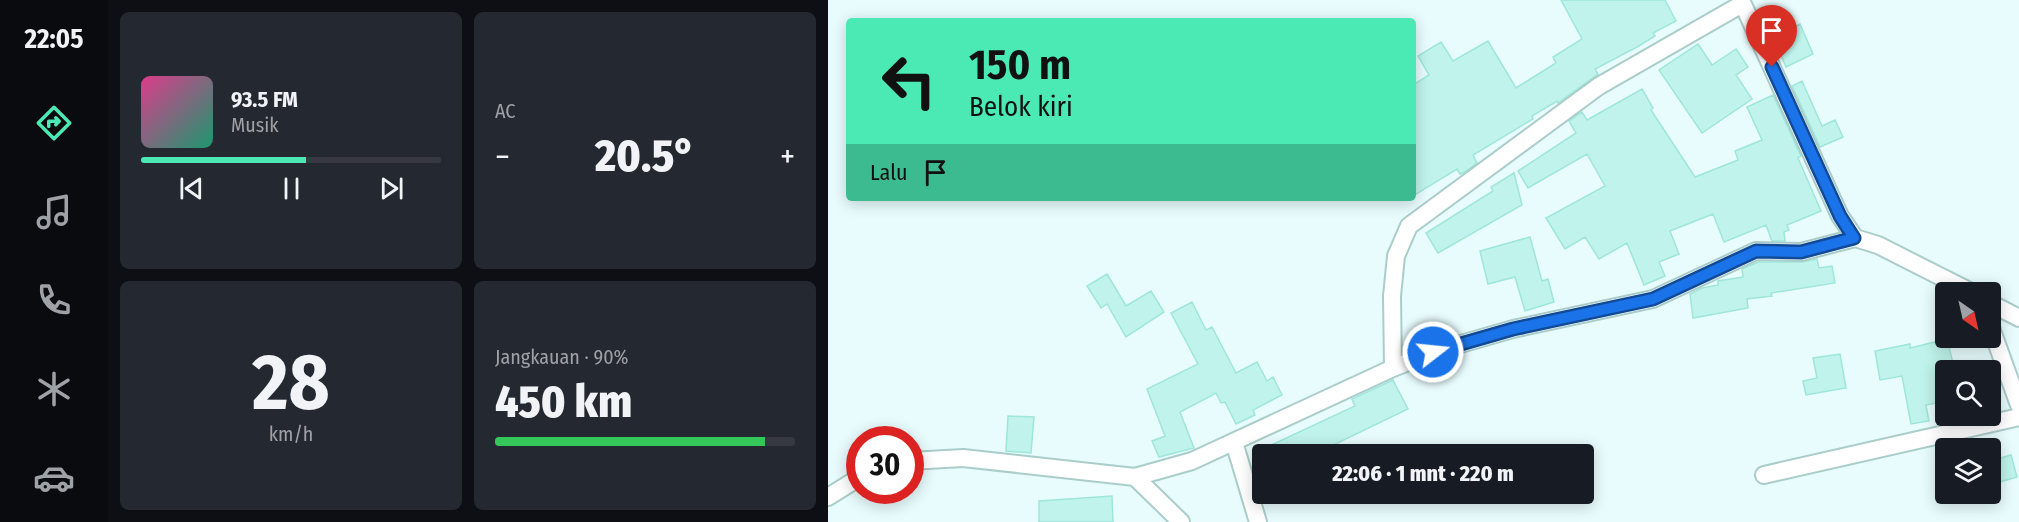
<!DOCTYPE html>
<html lang="id">
<meta charset="utf-8">
<style>
:root{--surface:#171b24;--page:#242831;--text:#f1f3f6;--muted:#9ea1a6;--line:#363941;--accent:#4be9b4}
body{margin:0;font-family:"Fira Sans Condensed",sans-serif;background:var(--page);color:var(--text);height:100vh;display:flex;flex-direction:column;font-size:22px;white-space:nowrap}
*{box-sizing:border-box;margin:0}
p{font-size:20px;color:var(--muted)}
.icon{flex:none;width:33px;height:33px;fill:none;stroke:currentColor;stroke-width:2;stroke-linecap:round;stroke-linejoin:round}
.map{position:relative;flex:1;overflow:hidden}
.panel{display:flex;flex-direction:column;gap:12px;padding:12px;background:#0d0f14;width:720px}
.panel>*{flex:none}
.guide{position:absolute;left:18px;top:18px;width:570px;height:183px;border-radius:6px;box-shadow:0 3px 15px #0003;background:#4be9b4;color:#111;overflow:hidden}
.needle{width:39px;rotate:146deg}
.fabs{position:absolute;left:1107px;top:282px;display:grid;gap:12px}
.fabs a{display:grid;place-items:center;width:66px;height:66px;border-radius:6px;background:var(--surface);box-shadow:0 3px 15px #0003;font-size:30px}
.speed{position:absolute;left:18px;top:426px;display:flex;gap:12px;font-size:30px;font-weight:700;text-align:center}
.speed>*{display:grid;place-content:center;width:78px;height:78px;border-radius:50%;background:var(--surface);box-shadow:0 3px 15px #0003;line-height:1}
.speed .limit{border:9px solid #d22;background:#fff;color:#111}
.pin{position:absolute;display:grid;place-items:center;width:51px;height:51px;color:#fff;margin:-62px -26px;border-radius:50% 50% 50% 0;rotate:-45deg;box-shadow:0 0 6px #0007}
.pin .icon{rotate:45deg}
.me{position:absolute;width:66px;margin:-33px;rotate:74deg;stroke-linejoin:round;filter:drop-shadow(0 0 4px #0008)}
.turn{display:flex;align-items:center;gap:21px;height:126px;padding:0 24px;font-size:27px}
.turn .icon{width:78px;height:78px;stroke-width:2.5}
.turn b{display:block;font-size:42px;line-height:51px}
.then{display:flex;align-items:center;height:57px;padding:0 24px;background:#0003;gap:12px;font-size:22px}
.big{font-size:45px;font-weight:800;line-height:1.1}
.panel .card{flex:1;display:flex;flex-direction:column;justify-content:center;gap:9px;min-width:0;padding:0 21px;border-radius:9px;background:var(--page)}
.panel .dial{align-items:center;gap:0}
.dial b{font-size:78px;line-height:1}
.song{display:flex;align-items:center;gap:18px}
.cover{width:72px;height:72px;border-radius:9px;background:linear-gradient(135deg,hsl(330 70% 55%),hsl(160 70% 35%))}
.played{height:6px;border-radius:3px;background:linear-gradient(90deg,var(--accent) 55%,var(--line) 55%)}
.keys{display:flex;justify-content:space-around;direction:ltr}
.heat{display:flex;justify-content:space-between;align-items:center;font-size:33px;direction:ltr}
.charge{height:9px;border-radius:4px;background:linear-gradient(90deg,#34c759 90%,var(--line) 0)}
.panel .tiles{flex:1;display:grid;gap:12px;grid-template-columns:repeat(2,1fr)}
.trip{position:absolute;left:424px;top:444px;width:342px;height:60px;border-radius:6px;background:var(--surface);box-shadow:0 3px 15px #0003;font-weight:800;line-height:60px;text-align:center}
main{display:flex;flex:1;min-height:0}
.tab-bar{display:flex;flex-direction:column;width:108px;justify-content:space-around;align-items:center;background:#090b0e;color:var(--muted)}
.tab-bar .icon{width:42px;height:42px}
.tab-bar .selected{color:var(--accent)}
.tab-bar b{font-size:27px;color:var(--text)}
.map>svg:first-child{display:block}
.building{fill:#bff3eb;stroke:#9fe6da;stroke-width:1.5}
.lines{fill:none;stroke-linecap:round;stroke-linejoin:round}
.street-casing{stroke:#aacdc9;stroke-width:20}
.street{stroke:#fff;stroke-width:16}
.route-casing{stroke:#114b97;stroke-width:15}
.route{stroke:#1a73e8;stroke-width:10}
</style>
<main>
<nav class="tab-bar">
<b>22:05</b>
<svg class="icon selected" aria-label="directions" viewBox="0 0 24 24"><path d="M12 3l9 9-9 9-9-9zM9 14v-3h6M13 9l2 2-2 2"/></svg>
<svg class="icon" aria-label="music" viewBox="0 0 24 24"><path d="M9 18V5l10-2v13"/><circle cx="6" cy="18" r="3"/><circle cx="16" cy="16" r="3"/></svg>
<svg class="icon" aria-label="phone" viewBox="0 0 24 24"><path d="M5 4h4l2 5-3 2q2 4 5 5l2-3 5 2v4C11 20 4 13 5 4z"/></svg>
<svg class="icon" aria-label="climate" viewBox="0 0 24 24"><path d="M12 3v18M4 7l16 10M4 17L20 7"/></svg>
<svg class="icon" aria-label="car" viewBox="0 0 24 24"><path d="M5 17H2v-5l4-1 3-4h7l3 4 3 1v5h-3M9 17h6M6 11h13"/><circle cx="7" cy="17" r="2"/><circle cx="17" cy="17" r="2"/></svg>
</nav>
<section class="panel">
<div class="tiles">
<div class="card">
<div class="song"><i class="cover"></i><div><b>93.5 FM</b><p>Musik</p></div></div>
<div class="played"></div>
<div class="keys"><svg class="icon" aria-label="previous" viewBox="0 0 24 24"><path d="M18 5L8 12l10 7zM5 5v14"/></svg><svg class="icon" aria-label="pause" viewBox="0 0 24 24"><path d="M8 5v14M16 5v14"/></svg><svg class="icon" aria-label="next" viewBox="0 0 24 24"><path d="M6 5l10 7-10 7zM19 5v14"/></svg></div>
</div>
<div class="card"><p>AC</p>
<div class="heat"><a>−</a><b class="big">20.5°</b><a>+</a></div>
</div>
<div class="card dial"><b>28</b><p>km/h</p></div>
<div class="card"><p>Jangkauan · 90%</p><b class="big">450 km</b><div class="charge"></div></div>
</div>
</section>
<div class="map">
<svg width="1191" height="522" viewBox="0 0 1191 522">
<rect width="100%" height="100%" fill="#e8fcfd"/>
<!-- building -->
<path class="building" d="M733,0H837L848,21L825,33L827,36L809,47L767,69L770,74L730,103L729,101L704,116L705,119L645,155L649,163L637,172L632,174L629,169L585,196V85L601,75L590,56L613,42L625,61L660,41L688,88L728,63L725,57L754,39Z
M972,24L985,54L958,67L945,37Z
M870,44L884,65L908,49L920,67L908,75L924,99L874,133L831,70Z
M974,81L994,126L1007,120L1015,137L992,147L964,86Z
M814,89L825,108L823,110L867,177L910,160L907,151L934,140L919,107L945,95L973,156L970,158L993,211L959,225L961,230L956,232L957,241H944L938,225L896,242L885,214L842,231L851,254L831,262L837,276L816,285L799,243L771,259L757,237L737,249L718,218L777,186L759,154L700,188L690,171L748,133L741,121L754,112L759,120Z
M686,173L694,205L610,253L598,233L665,191L663,187Z
M702,237L714,281L720,279L726,302L697,311L687,277L660,284L652,251Z
M989,259L991,268L1004,266L1007,283L943,293L944,296L919,299L920,308L865,318L862,294L874,288L890,285V281L915,277L914,269L930,262H973Z
M279,274L298,306L323,291L336,312L298,337L279,304L273,308L259,286Z
M364,302L378,330L384,327L408,373L429,362L439,381L445,377L454,395L425,410L427,415L408,424L397,402L393,403L388,393L352,412L366,448L331,457L324,441L337,436L319,389L370,364L343,313Z
M1119,339L1125,363L1118,365V384L1111,385L1114,402L1098,405L1101,421L1083,424L1074,376L1052,380L1047,351L1082,344V348Z
M1012,354L1018,388L978,395L975,381L989,378L985,358Z
M565,380L580,409L495,450L498,454H424L527,406L524,399Z
M180,416L206,417L203,453L178,451Z
M1183,455L1189,477L1162,485V461Z
M284,496L285,522H211V501Z"/>
<g class="lines">
<!-- street casing -->
<g class="street-casing">
<path id="street" d="M913,0L1012,216L1027,238L1050,245L1143,292
M1162,303L1191,318
M1162,325L1191,405
M565,368L605,352L685,329L825,299L928,251L973,252L1027,238
M406,442L430,522
M82,461L135,458L307,477L364,461L565,368L564,296L568,256L581,226L771,86L914,4
M936,475L1191,417
M307,477L353,522
M0,497L32,477"/>
</g>
<!-- street -->
<use href="#street" class="street"/>
</g>
<g class="lines">
<!-- route casing -->
<g class="route-casing">
<path id="route" d="M605,352L685,329L825,299L928,251L973,252L1026,238L1012,216L944,67"/>
</g>
<!-- route -->
<use href="#route" class="route"/>
</g>
</svg>
<div class="fabs">
<a><svg class="needle" viewBox="-14 -14 28 28"><path d="M0-13l5 13h-10z" fill="#e53935"/><path d="M0 13l5-13h-10z" fill="#9ea1a6"/></svg></a>
<a><svg class="icon" aria-label="search" viewBox="0 0 24 24"><circle cx="10" cy="10" r="6"/><path d="M15 15l6 6"/></svg></a>
<a><svg class="icon" aria-label="layers" viewBox="0 0 24 24"><path d="M12 4l9 5-9 5-9-5zM3 14l9 5 9-5"/></svg></a>
</div>
<div class="speed"><div class="limit">30</div></div>
<div class="pin" style="left:944px;top:67px;background:#d93025"><svg class="icon" aria-label="arrive" viewBox="0 0 24 24"><path d="M6 21V4h12l-3 4 3 4H6"/></svg></div>
<svg class="me" style="left:605px;top:352px" viewBox="-20 -20 40 40"><circle r="17" fill="#1a73e8" stroke="#fff" stroke-width="3"/><path d="M0-11L8 9 0 5-8 9z" fill="#fff"/></svg>
<div class="trip">22:06 · 1 mnt · 220 m</div>
<div class="guide">
<div class="turn"><svg class="icon" aria-label="left" viewBox="0 0 24 24"><path d="M17 20v-9H6M10 6l-5 5 5 5"/></svg><div><b>150 m</b>Belok kiri</div></div>
<div class="then">Lalu<svg class="icon" aria-label="arrive" viewBox="0 0 24 24"><path d="M6 21V4h12l-3 4 3 4H6"/></svg></div>
</div>
</div>
</main>
